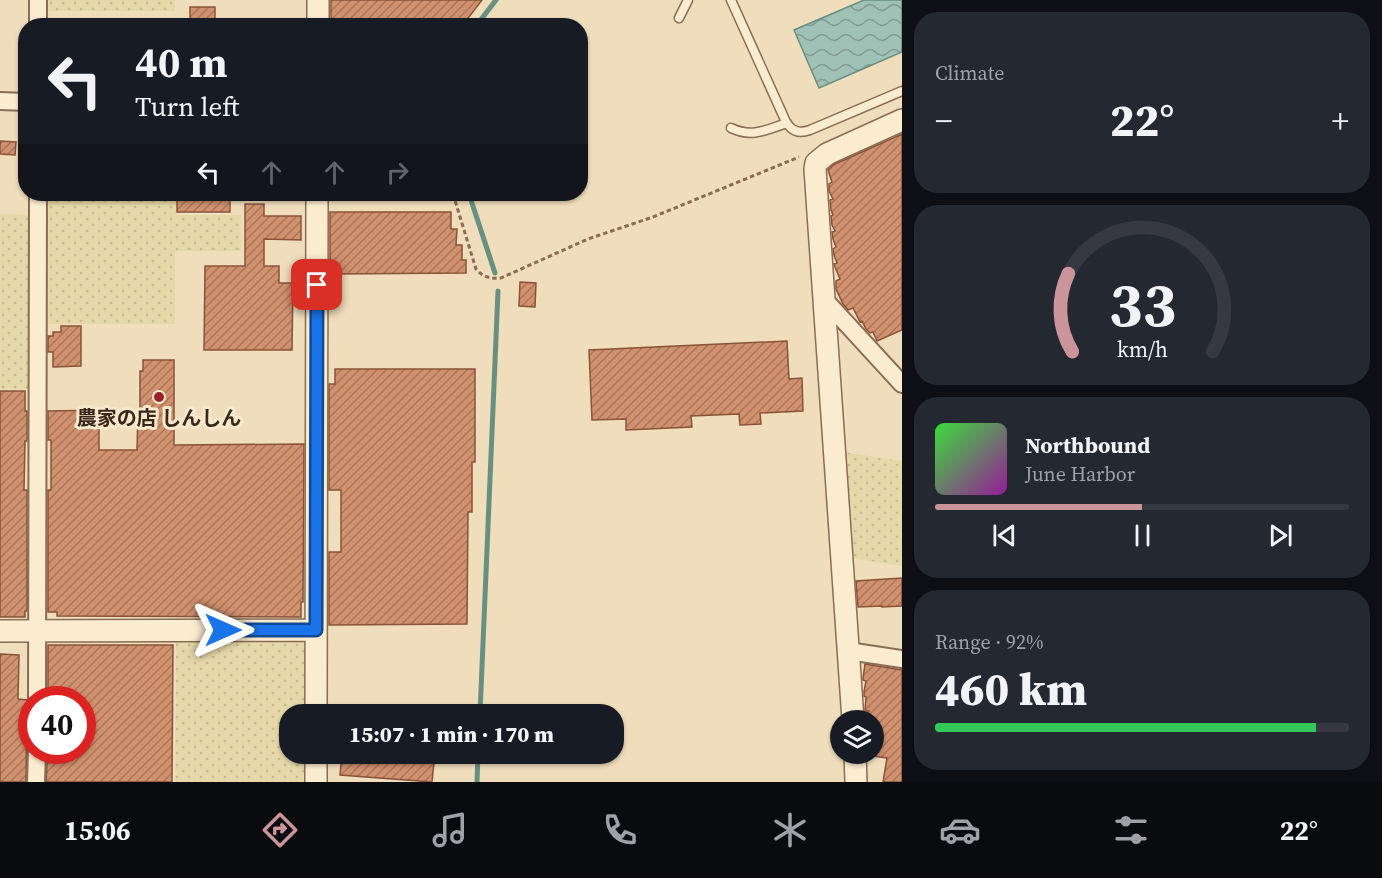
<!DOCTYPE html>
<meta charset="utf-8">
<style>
:root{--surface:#171b24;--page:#242831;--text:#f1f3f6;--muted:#9ea1a6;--line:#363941;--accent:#ca949a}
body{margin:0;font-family:"Source Serif 4","Noto Sans JP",serif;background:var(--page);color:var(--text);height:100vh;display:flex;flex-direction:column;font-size:22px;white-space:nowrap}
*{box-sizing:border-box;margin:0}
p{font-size:20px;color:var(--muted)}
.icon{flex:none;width:33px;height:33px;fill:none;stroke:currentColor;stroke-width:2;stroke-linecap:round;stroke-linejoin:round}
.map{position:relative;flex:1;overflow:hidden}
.sheet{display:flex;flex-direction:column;gap:12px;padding:12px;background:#0d0f14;width:480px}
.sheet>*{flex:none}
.guide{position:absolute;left:18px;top:18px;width:570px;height:183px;border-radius:24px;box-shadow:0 2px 4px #0004;background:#171b24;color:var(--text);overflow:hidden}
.buttons{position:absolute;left:830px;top:710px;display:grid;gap:12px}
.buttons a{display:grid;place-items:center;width:54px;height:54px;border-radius:50%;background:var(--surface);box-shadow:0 2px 4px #0004;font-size:30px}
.speed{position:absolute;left:18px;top:686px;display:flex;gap:12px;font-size:30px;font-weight:700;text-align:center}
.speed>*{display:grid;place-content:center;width:78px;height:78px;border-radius:50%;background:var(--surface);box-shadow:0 2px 4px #0004;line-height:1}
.speed .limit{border:9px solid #d22;background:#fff;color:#111}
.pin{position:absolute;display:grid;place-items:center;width:51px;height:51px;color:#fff;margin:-26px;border-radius:12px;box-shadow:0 3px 9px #0006}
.me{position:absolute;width:66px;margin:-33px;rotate:90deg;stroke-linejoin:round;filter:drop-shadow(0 0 4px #0008)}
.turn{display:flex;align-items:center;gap:21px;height:126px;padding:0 18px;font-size:27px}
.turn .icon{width:78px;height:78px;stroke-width:2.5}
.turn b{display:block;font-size:42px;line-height:51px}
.lanes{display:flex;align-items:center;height:57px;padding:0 18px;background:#0003;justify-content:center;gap:30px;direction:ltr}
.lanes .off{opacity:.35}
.big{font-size:45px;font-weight:800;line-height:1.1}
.sheet .tile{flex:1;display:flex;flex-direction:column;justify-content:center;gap:9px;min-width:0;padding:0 21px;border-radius:24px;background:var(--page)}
.sheet .dial{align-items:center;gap:0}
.dial svg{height:156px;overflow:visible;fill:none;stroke:var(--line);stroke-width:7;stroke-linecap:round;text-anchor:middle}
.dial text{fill:var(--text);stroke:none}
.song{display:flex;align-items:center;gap:18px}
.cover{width:72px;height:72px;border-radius:9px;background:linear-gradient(135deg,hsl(120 70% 55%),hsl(300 70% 35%))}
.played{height:6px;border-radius:3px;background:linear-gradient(90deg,var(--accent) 50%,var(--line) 50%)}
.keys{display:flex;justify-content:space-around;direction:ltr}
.heat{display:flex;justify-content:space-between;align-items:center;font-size:33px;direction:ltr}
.charge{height:9px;border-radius:4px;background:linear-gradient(90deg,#34c759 92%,var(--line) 0)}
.trip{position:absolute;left:279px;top:704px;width:345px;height:60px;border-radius:24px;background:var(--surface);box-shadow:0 2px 4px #0004;font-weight:800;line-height:60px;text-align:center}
.dock{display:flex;height:96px;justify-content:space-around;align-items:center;background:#090b0e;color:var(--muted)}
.dock .icon{width:42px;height:42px}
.dock .selected{color:var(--accent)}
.dock b{font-size:27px;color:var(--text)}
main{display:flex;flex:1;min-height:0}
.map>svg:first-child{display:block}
.farmland{fill:url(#farmland-dots)}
.water{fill:url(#water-waves);stroke:#678f82;stroke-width:1.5}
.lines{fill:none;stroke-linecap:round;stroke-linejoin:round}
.stream{stroke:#678f82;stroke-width:5}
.building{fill:url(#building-hatch);stroke:#895339;stroke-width:1.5}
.service-casing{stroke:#896d54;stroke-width:11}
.minor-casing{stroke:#896d54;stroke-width:20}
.tertiary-casing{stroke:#896d54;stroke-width:24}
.path{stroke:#896d54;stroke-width:3;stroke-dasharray:4.5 3;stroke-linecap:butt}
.service{stroke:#fbebcf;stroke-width:8}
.minor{stroke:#fbebcf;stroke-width:16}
.tertiary{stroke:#fbebcf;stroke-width:21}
.route-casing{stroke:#114b97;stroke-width:15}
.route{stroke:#1a73e8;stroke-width:10}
.poi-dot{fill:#9b212a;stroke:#f7e8cc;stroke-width:2}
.labels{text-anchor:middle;stroke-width:6;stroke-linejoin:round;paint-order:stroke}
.poi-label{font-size:20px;font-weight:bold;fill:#37261a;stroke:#f7e8cc}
</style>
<main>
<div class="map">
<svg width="902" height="782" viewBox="0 0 902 782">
<defs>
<pattern id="farmland-dots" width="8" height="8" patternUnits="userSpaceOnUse" patternTransform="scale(1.5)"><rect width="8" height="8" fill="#e6d8a9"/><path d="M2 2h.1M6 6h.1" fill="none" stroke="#c6b991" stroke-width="1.8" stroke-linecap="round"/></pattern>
<pattern id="water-waves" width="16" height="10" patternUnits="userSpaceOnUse" patternTransform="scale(1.5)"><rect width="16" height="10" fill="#a0c1b5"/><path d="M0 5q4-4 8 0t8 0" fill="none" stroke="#839d92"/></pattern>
<pattern id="building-hatch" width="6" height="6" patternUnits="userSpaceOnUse" patternTransform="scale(1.5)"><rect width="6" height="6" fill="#d1916f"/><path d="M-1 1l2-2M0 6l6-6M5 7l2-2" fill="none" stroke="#aa765a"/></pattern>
</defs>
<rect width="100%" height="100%" fill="#f0ddbc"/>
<!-- farmland -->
<path class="farmland" d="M46,0H175V11H46Z
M45,194H176V215H241V251H175V324H45Z
M0,214L30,215L29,389H0Z
M843,452L902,461V566L851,558Z
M303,640L307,644V714H290V753H307V782H175L176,641Z"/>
<!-- water -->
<path class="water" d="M864,0H902V52L819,88L794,30Z"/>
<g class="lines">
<!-- stream -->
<path class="stream" d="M476,26L496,0
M469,194L495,273
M480,714L498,291
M477,782L478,753"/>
</g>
<!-- building -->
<path class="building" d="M331,0H482L462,26H331Z
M190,7H215V21L190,23Z
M902,134V330L877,341L873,332L870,333L866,329L862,321L860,322L853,308L848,310L843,304L836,289V281L840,279L835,267L834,264L837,263L834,255L833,249L836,247L833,239L832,232L835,231L832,225L831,216L833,215L831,210L830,200L833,199L829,191V184L832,182L828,170L833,165Z
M0,141L16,142L15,155L0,154Z
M177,194H230V212H177Z
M245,204H264V216H301V240L264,239V266H279V283H293L292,350H204L205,266H245Z
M330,212H451V229H457L456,245H462V260H466V273L330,274Z
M520,282L536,283L535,307L519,306Z
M61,326H81V366L53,367V352H48V336H53V332H61Z
M787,341L789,379L802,378L803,411L760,413L761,424L740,425L739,414L691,416L692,427L626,430V419L592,420L589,350Z
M143,360H174V445L304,444L303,602H301V617L57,616V612H48V490H51V440H48V411L99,410V450H137L138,409H140V371H143Z
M335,369H475V462H472V512H468L467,624L329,625V552H341V490H329V384H335Z
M0,391H25V411H27V441H25L24,490H27V611H25V617H0Z
M902,578V606L882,607V606L858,607L856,581Z
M48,645H173L172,782H46L47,763L54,762V750H82V699H48Z
M0,654L19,655L18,699L27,700L26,782H0Z
M865,664L902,670V782H883L887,758L873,756V720H867L869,711H865L866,697L864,696V692L866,681L863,680V678Z
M342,753H435L432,782L340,775Z"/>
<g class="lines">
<!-- service casing -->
<g class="service-casing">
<path id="service" d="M731,0L786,122C792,131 798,134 810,130L902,91
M679,18L688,0
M731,128C752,138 766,130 787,123"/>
</g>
<!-- minor casing -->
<g class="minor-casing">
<path id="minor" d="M38,26V0
M0,101L26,102
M823,298L902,384
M848,651L902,659
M37,699L38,194
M36,782L37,750"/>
</g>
<!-- tertiary casing -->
<g class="tertiary-casing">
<path id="tertiary" d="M318,26V0
M0,631L316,630
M316,714L317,194
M853,720L815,169L816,163L827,154L902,120
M855,753L856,782
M316,782V753"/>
</g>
<!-- path -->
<path class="path" d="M453,194L476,269C483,277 490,279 501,278L588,239L653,217L799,157"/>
<!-- service -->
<use href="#service" class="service"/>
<!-- minor -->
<use href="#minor" class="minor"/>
<!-- tertiary -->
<use href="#tertiary" class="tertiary"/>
</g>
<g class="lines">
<!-- route casing -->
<g class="route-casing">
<path id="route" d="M223,630H316L317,285"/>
</g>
<!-- route -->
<use href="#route" class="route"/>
</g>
<!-- markers -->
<circle class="poi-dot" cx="159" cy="397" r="6"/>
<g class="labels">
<!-- poi labels -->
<g class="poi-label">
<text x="159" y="425">農家の店 しんしん</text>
</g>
</g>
</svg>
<div class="buttons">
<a><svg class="icon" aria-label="layers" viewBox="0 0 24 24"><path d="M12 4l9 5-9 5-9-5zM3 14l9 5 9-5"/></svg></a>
</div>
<div class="speed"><div class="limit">40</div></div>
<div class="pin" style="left:317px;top:285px;background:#d93025"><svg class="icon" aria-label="arrive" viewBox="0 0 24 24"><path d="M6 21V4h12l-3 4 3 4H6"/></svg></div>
<svg class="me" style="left:223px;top:630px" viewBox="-20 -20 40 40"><path d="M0-17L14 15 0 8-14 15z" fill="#1a73e8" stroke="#fff" stroke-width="4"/></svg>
<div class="trip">15:07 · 1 min · 170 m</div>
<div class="guide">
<div class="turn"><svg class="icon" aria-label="left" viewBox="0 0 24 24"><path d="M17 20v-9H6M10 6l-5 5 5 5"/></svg><div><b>40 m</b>Turn left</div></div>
<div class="lanes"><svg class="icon" aria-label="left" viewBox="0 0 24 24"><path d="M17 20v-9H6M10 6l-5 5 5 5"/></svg><svg class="icon off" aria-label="ahead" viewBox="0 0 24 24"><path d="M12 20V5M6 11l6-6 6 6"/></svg><svg class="icon off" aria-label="ahead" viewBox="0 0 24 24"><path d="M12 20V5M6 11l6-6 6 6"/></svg><svg class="icon off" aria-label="right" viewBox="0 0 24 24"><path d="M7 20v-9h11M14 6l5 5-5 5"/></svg></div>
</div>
</div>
<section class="sheet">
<div class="tile"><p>Climate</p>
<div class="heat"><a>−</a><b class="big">22°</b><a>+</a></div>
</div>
<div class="tile dial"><svg viewBox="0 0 100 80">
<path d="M14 69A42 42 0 1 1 86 69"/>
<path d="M14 69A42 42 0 0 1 12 29" stroke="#ca949a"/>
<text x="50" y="56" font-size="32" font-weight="700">33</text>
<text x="50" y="72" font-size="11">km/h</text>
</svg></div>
<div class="tile">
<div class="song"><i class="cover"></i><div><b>Northbound</b><p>June Harbor</p></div></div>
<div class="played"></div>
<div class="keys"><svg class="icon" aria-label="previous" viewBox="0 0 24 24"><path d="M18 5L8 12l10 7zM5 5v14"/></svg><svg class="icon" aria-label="pause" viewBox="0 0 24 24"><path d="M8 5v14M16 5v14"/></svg><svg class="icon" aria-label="next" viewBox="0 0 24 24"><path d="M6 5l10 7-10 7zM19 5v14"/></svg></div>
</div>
<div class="tile"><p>Range · 92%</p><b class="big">460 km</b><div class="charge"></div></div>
</section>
</main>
<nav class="dock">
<b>15:06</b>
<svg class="icon selected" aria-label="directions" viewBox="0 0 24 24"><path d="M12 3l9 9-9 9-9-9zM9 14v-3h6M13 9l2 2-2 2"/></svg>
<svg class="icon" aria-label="music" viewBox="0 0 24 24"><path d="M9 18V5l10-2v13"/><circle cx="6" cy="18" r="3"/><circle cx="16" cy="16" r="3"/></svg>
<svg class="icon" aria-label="phone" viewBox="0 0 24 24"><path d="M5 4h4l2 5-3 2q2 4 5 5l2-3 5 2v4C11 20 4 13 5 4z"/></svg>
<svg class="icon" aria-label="climate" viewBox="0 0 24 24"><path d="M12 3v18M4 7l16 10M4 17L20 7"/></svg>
<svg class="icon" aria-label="car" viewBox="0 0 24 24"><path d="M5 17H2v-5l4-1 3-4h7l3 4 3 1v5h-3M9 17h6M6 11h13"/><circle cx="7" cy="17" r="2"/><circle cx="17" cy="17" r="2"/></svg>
<svg class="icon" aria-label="filters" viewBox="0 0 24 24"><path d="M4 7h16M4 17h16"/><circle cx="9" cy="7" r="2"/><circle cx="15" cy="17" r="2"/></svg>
<b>22°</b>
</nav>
